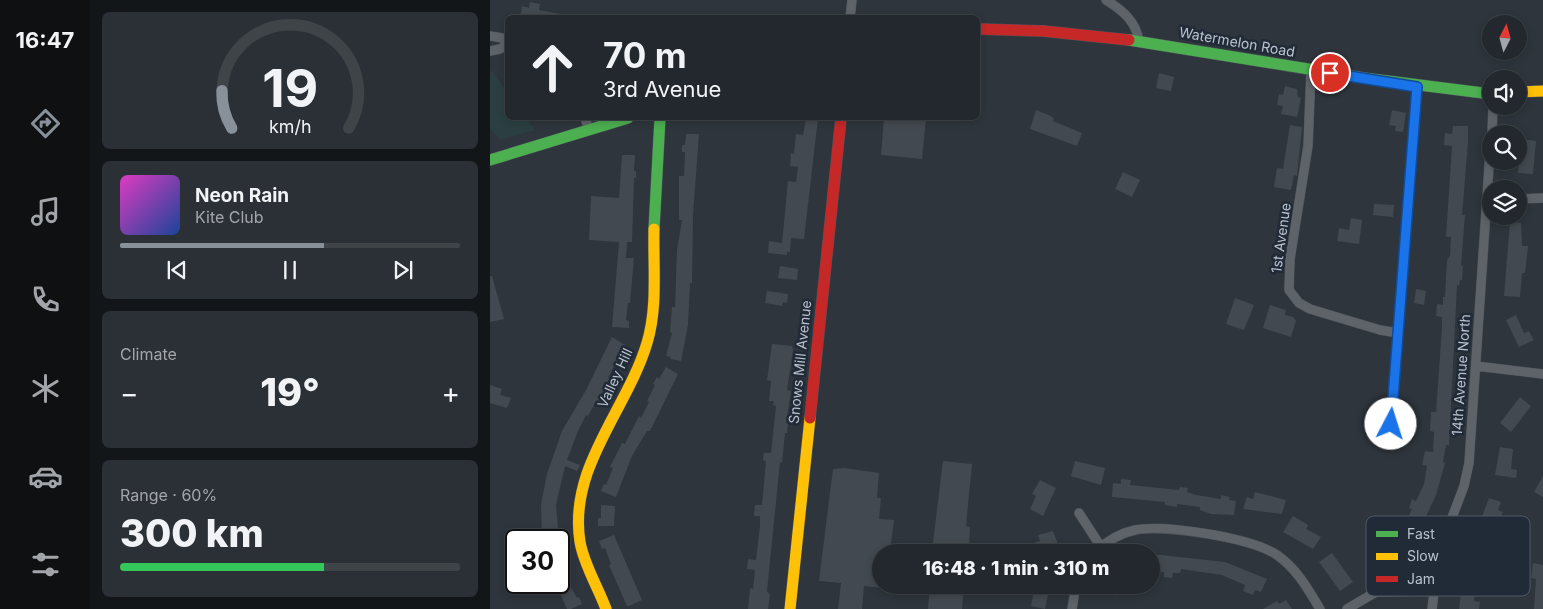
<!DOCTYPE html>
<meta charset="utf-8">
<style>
:root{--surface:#22282d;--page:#2a3035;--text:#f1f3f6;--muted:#a2a6aa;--line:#3f4449;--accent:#88909a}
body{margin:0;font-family:Inter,sans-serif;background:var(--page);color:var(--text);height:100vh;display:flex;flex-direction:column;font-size:19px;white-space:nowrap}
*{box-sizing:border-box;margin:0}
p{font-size:16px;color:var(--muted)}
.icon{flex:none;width:28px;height:28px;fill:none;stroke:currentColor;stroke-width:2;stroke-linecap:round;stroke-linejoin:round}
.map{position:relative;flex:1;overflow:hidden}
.sheet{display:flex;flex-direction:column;gap:12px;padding:12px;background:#131619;width:400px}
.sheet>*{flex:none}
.banner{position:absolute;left:15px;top:15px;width:475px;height:105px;border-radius:8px;box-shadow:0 2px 8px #0003,0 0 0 1px var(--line);background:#22282d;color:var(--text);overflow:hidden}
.needle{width:32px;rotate:6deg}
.tools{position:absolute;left:992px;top:15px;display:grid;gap:10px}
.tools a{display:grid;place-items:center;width:45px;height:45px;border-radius:50%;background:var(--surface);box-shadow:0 2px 8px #0003,0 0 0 1px var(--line);font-size:25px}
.speed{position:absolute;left:15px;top:529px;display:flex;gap:10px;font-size:25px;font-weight:700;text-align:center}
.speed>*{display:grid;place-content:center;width:65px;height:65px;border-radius:50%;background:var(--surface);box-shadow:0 2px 8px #0003,0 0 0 1px var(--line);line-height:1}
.speed .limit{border:2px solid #111;border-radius:8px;background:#fff;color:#111}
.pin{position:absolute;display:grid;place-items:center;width:42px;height:42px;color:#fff;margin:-21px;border:2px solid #fff;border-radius:50%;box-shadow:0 1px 5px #0007}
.me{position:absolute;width:55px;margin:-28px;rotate:5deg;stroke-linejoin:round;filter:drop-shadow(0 0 4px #0008)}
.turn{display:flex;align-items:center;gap:18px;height:105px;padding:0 15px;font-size:22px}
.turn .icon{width:65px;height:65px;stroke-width:2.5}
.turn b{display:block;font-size:35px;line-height:42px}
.big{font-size:38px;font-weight:800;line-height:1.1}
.sheet .card{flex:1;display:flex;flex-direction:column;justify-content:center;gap:8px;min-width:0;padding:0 18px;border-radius:8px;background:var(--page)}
.sheet .dial{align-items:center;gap:0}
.dial svg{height:130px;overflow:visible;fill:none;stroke:var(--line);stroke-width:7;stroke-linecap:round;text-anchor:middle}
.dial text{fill:var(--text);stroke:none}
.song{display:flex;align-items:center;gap:15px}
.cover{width:60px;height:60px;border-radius:8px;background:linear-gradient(135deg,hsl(310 70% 55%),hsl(220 70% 35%))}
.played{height:5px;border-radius:2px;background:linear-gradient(90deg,var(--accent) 60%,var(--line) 60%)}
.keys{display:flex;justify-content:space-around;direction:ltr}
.heat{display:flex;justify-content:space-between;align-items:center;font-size:28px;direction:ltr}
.charge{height:8px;border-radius:4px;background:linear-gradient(90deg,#34c759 60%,var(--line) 0)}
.trip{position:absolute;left:382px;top:544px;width:288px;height:50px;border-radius:25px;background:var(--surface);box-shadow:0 2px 8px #0003,0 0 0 1px var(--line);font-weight:800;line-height:50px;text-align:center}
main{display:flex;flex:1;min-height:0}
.menu{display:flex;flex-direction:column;width:90px;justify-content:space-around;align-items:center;background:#0e1012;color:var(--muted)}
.menu .icon{width:35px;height:35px}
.menu .on{color:var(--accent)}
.menu b{font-size:22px;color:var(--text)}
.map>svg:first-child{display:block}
.green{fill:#2b3f42}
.building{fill:#434950}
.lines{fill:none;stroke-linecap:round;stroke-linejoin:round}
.street-casing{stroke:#4c5159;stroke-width:10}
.fast-casing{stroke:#4c5159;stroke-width:12}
.slow-casing{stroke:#4c5159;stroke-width:12}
.jam-casing{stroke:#4c5159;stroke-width:12}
.street{stroke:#5e636a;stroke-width:9}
.fast{stroke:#4caf50;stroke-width:11}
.slow{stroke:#ffc107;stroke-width:11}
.jam{stroke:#c62828;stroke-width:11}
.route-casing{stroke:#114b97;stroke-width:12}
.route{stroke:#1a73e8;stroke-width:9}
.labels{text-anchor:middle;stroke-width:5;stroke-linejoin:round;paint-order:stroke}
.street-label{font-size:14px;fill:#b9c1cc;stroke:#212b37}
.key{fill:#212b37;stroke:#4f5864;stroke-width:1}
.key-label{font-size:14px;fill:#b9c1cc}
</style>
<main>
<nav class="menu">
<b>16:47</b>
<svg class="icon on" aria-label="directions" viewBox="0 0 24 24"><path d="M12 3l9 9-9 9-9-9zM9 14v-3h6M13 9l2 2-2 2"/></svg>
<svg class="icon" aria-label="music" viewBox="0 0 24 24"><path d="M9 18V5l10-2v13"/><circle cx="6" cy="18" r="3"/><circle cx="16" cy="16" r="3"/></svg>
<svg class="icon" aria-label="phone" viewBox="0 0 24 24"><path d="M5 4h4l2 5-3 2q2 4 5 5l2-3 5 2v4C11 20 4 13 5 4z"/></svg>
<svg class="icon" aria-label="climate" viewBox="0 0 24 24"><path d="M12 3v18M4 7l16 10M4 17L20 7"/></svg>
<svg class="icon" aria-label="car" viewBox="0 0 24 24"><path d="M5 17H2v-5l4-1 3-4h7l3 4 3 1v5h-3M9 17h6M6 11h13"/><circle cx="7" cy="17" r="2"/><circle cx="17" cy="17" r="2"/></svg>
<svg class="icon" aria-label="filters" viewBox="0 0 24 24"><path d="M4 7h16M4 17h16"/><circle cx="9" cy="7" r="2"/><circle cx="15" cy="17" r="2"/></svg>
</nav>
<section class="sheet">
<div class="card dial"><svg viewBox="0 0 100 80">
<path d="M14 69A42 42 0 1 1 86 69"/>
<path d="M14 69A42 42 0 0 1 8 46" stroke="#88909a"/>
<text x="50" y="56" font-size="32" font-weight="700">19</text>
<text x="50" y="72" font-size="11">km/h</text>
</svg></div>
<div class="card">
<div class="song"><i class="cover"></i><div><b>Neon Rain</b><p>Kite Club</p></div></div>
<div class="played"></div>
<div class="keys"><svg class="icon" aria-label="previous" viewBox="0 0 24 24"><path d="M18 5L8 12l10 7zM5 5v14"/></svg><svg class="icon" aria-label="pause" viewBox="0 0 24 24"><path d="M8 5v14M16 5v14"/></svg><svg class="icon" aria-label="next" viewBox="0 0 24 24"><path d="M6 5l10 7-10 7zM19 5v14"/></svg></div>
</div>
<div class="card"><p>Climate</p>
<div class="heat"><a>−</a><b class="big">19°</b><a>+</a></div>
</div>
<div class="card"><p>Range · 60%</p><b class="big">300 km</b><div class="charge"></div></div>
</section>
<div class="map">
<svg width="1053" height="609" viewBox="0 0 1053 609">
<rect width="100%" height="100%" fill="#2e353c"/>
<!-- green -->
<path class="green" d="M0,69L17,92L18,118H36L45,130L10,140L0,128Z"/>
<!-- building -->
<path class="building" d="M40,2L50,4L49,10L70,14L69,18H30L32,6L39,8Z
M669,73L684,77L681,91L666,88Z
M795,86L807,89L808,97L811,98L807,117L791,114L793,106L787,105L789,94L793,95Z
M546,110L561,116L564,119L563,121L592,133L587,146L540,129Z
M902,110L916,113L913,132L905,131L906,126L899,125Z
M316,118H328L314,239L301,238L300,252H297V255L278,253L279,241L292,243L298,181L306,182L308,167L300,166L301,153L304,154L306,134L313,135Z
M394,118H436L432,159L391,155Z
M800,125L812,127L807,176L804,175L801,190L784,187L787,168L793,169Z
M963,126H978V142L972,215H975L971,266H973L972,280H970L969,286L967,285L959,445H956L953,462L955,463L946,495L931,527L926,524L919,567L905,564L911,530H913L922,509L919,508L922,499L926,501L934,484L937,466L932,465L935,451L943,452L944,432L940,431L941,412H946L952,328V317L946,316L947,304L953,305V297H955L957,260L960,256L961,237H956L962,146L954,145L955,133L962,134Z
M196,134H209L203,214L202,283H200L198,325L191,361L180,359L181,357L176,356L182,333L180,332L182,307H185L187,250L192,220H189V176H194L195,152H192V145H195Z
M1031,139L1046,141L1043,174L1028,173Z
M132,155H145L144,171H146V178H144L142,242H137L136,258H144L140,303H138L136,320L139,321V328L122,327L129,242L99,240L101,196L129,198Z
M633,172L650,180L642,197L625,189Z
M884,204L904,205L903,217L883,215Z
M861,218L872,220L869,244L847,241L849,228L859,230Z
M1020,222L1031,223L1032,246H1038L1035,273H1032L1030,297L1014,296Z
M290,266L308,269L307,280L288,278Z
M0,276H2L14,319L0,322Z
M926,289L936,291L934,305L924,303Z
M277,291L298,294L297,303L293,302L292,306L275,303Z
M745,298L764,305L754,330L736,324Z
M780,305L796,310L795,315L803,317L806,321L801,337L773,328Z
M1026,315L1034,333L1039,331L1044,340L1029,347L1016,320Z
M122,337L135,345L118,378L121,380L110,401L107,400L98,416L96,415L88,431L77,460L90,465L87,471L75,466L66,505L69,540H52L51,504L57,474L72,431L96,390Z
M282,344L302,346L303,350L297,390L301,391L296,423L298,424L297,433H295L292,463L290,462L277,591L280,595L278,609H258L260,588L263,589L265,570L257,569L258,559L266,560L270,526V516H264L265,505H272L276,461L273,460L274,453H281L286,406L283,405L284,401H279L281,381L277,380Z
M176,367L188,374L160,431H157L142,456L126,497L111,491L114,484L116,485L123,468L120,467L132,443L135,444L149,416L151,418L159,402L157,401L165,385L163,384L167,377L169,379Z
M0,385L12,389L10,395L21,398L17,408L0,403Z
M1030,397L1041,406L1021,432L1010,423Z
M1010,447L1023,449L1021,469L1027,470L1026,478L1005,475Z
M453,461L482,464L476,526L480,527L479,552H443L442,550Z
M585,461L615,468L611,485L581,476Z
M354,468L389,473L387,498H391L389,519L404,520L400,552H391V588L374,586L372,609H348L351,583L329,581L343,469Z
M1053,476V497L1044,492Z
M631,479L641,480L640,485L689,490L690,487L698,488L697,492L706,495L731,499V495L740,497L739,500L746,501L744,515L721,514L710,510V507L687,504V507L675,505V502L622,497L623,483L631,484Z
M550,480L566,488L553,516L540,509L546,496L542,494Z
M765,492L796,500L792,514L753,509L757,497L763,499Z
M999,498L1011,502L1008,510L1013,512L1002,538L998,536L986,580L984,601L990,602L989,609H969L972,585L986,532Z
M111,505L125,506L124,526H108V518H111Z
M803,516L818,525L816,529L831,537L823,549L793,532Z
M563,531L571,552H542L540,544L550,541L548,535Z
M124,535L152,600L139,606H137L122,572L119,565L121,564L115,548L112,549L109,541Z
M69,549L79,577L76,578L87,598L89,597L92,604L81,609H77L69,591Z
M842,553L863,582L850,591L829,562Z
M662,554L735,562L777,579L771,592L765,590L763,595L753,591L755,585L732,575L691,569L690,573H683L682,578L674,577V572L661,571Z
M1043,563L1053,565V609H1044L1046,579L1041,578Z
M440,585H474L472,609H438Z
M545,585H560L555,609L541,606Z
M618,585H639L627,596Z
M796,600L802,609H773L787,601L789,604Z"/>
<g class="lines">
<!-- street casing -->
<g class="street-casing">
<path id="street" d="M616,0C632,10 646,21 649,41
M360,18L362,0
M0,36L12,38L18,43
M0,51L10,49L18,44
M821,70L818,146L800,259L799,290L809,303L820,309L890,330L908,333
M95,118L99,130
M1002,134L1003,106
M1029,199L1053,198
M986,366L1053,374
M901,425L927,87
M589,513L611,547
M605,552C616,542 630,533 645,530C675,524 762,538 787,555C807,569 818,589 830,609
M582,609L586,585
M857,609L886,592L944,591
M942,609L949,552L974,486L979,463L1001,137"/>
</g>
<!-- fast casing -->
<g class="fast-casing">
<path id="fast" d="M639,40L874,78L1001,94
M0,160L138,118
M164,229L170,118"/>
</g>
<!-- slow casing -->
<g class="slow-casing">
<path id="slow" d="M1029,92L1053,91
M116,609C108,587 94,565 90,542C78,467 137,410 157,343C168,307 163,266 164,229
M300,609L320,418"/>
</g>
<!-- jam casing -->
<g class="jam-casing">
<path id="jam" d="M488,29L553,31L639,40
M320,418L351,118"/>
</g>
<!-- street -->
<use href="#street" class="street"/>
<!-- fast -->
<use href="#fast" class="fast"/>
<!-- slow -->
<use href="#slow" class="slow"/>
<!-- jam -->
<use href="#jam" class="jam"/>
</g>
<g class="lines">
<!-- route casing -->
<g class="route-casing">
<path id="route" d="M840,73L927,87L901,424"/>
</g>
<!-- route -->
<use href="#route" class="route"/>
</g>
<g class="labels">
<!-- street labels -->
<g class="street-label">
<text transform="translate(747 42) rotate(10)" y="5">Watermelon Road</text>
<text transform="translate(791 238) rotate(-82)" y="5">1st Avenue</text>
<text transform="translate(310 362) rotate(-84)" y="5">Snows Mill Avenue</text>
<text transform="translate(971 375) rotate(-86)" y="5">14th Avenue North</text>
<text transform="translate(125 378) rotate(-65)" y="5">Valley Hill</text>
</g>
</g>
<!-- legend -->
<rect x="876" y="516" width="164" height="80" rx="8" class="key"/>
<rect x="886" y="531" width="22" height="6" fill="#4caf50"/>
<rect x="886" y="553" width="22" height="7" fill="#ffc107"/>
<rect x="886" y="576" width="22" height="6" fill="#c62828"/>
<g class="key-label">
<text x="917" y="539">Fast</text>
<text x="917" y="561">Slow</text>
<text x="917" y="584">Jam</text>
</g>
</svg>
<div class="tools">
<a><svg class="needle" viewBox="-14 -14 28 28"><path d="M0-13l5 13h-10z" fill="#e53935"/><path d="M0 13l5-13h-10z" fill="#a2a6aa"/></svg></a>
<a><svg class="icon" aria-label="sound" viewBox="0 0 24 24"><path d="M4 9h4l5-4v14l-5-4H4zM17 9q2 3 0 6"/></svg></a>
<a><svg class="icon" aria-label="search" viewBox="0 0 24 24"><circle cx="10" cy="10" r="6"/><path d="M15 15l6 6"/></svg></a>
<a><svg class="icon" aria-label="layers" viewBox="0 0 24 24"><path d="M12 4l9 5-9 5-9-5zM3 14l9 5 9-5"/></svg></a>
</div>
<div class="speed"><div class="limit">30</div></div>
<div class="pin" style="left:840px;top:73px;background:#d93025"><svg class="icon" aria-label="arrive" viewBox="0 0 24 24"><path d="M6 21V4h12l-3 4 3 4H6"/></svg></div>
<svg class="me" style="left:901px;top:424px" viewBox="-20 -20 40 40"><circle r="19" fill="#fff"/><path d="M0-13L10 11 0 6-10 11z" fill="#1a73e8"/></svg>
<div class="trip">16:48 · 1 min · 310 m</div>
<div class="banner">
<div class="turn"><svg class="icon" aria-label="ahead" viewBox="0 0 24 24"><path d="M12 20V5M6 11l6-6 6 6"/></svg><div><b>70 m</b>3rd Avenue</div></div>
</div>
</div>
</main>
